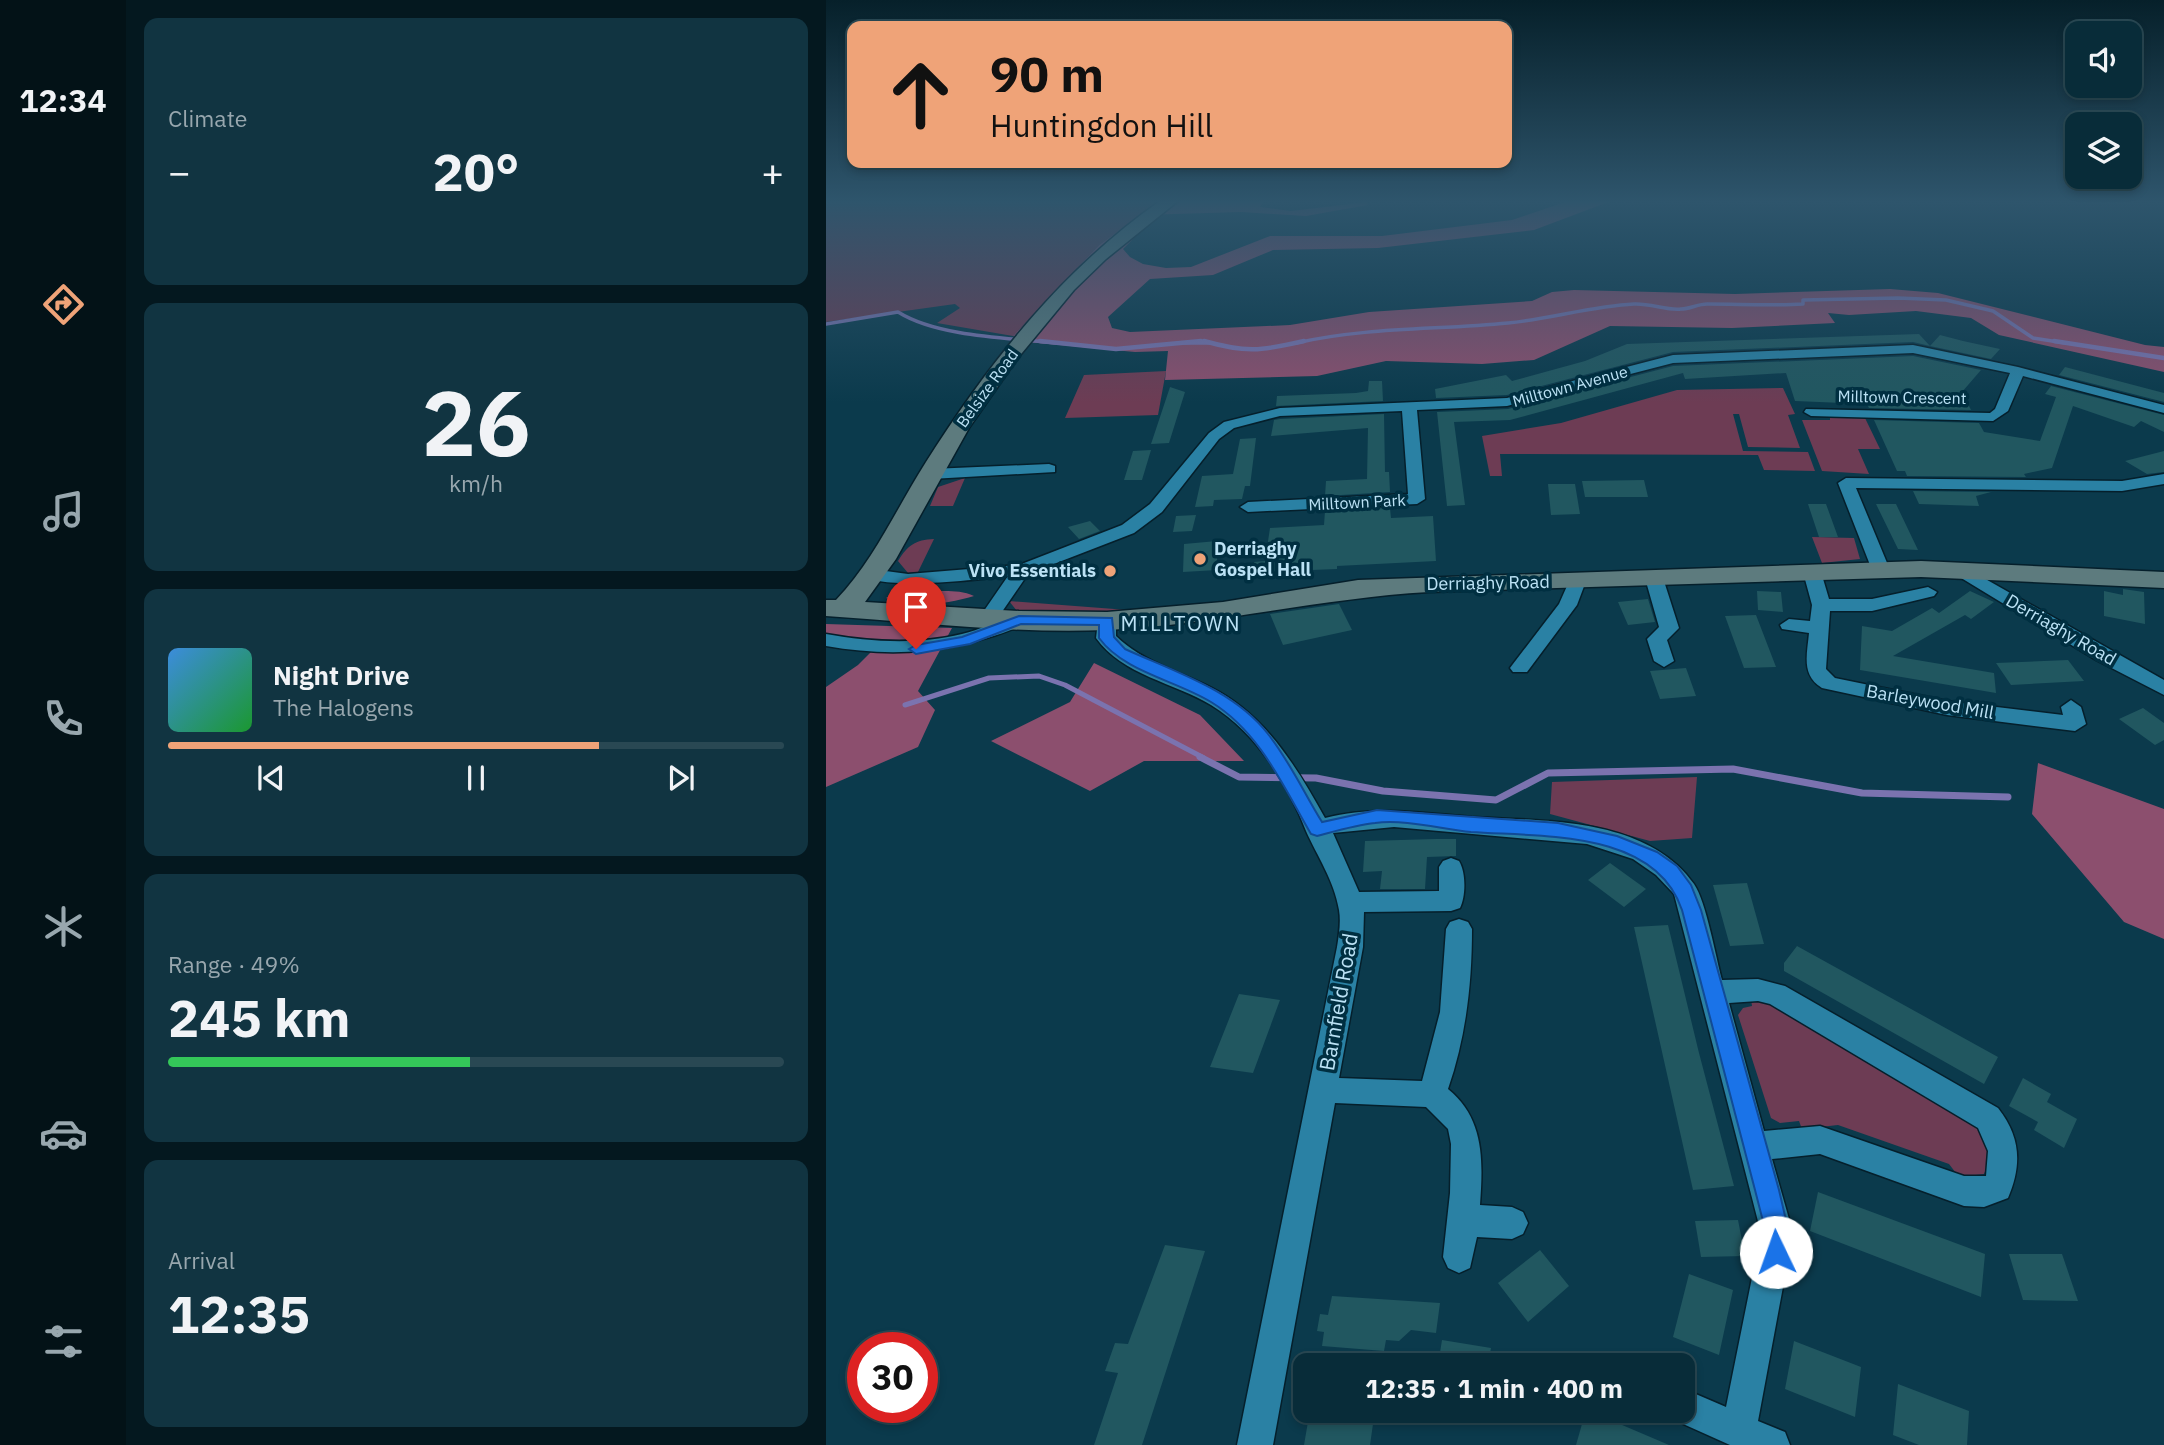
<!DOCTYPE html>
<meta charset="utf-8">
<style>
:root{--surface:#082c39;--page:#113441;--text:#f1f3f6;--muted:#98a7ae;--line:#294853;--accent:#efa378}
body{margin:0;font-family:"IBM Plex Sans",sans-serif;background:var(--page);color:var(--text);height:100vh;display:flex;flex-direction:column;font-size:26px;white-space:nowrap}
*{box-sizing:border-box;margin:0}
p{font-size:23px;color:var(--muted)}
.icon{flex:none;width:38px;height:38px;fill:none;stroke:currentColor;stroke-width:2;stroke-linecap:round;stroke-linejoin:round}
.map{position:relative;flex:1;overflow:hidden}
.details{display:flex;flex-direction:column;gap:18px;padding:18px;background:#04181f;width:700px}
.details>*{flex:none}
.guide{position:absolute;left:21px;top:21px;width:665px;height:147px;border-radius:14px;box-shadow:0 4px 10px #0003,0 0 0 2px var(--line);background:#efa378;color:#111;overflow:hidden}
.fabs{position:absolute;left:1239px;top:21px;display:grid;gap:14px}
.fabs a{display:grid;place-items:center;width:77px;height:77px;border-radius:14px;background:var(--surface);box-shadow:0 4px 10px #0003,0 0 0 2px var(--line);font-size:35px}
.speed{position:absolute;left:21px;top:1332px;display:flex;gap:14px;font-size:35px;font-weight:700;text-align:center}
.speed>*{display:grid;place-content:center;width:91px;height:91px;border-radius:50%;background:var(--surface);box-shadow:0 4px 10px #0003,0 0 0 2px var(--line);line-height:1}
.speed .limit{border:10px solid #d22;background:#fff;color:#111}
.pin{position:absolute;display:grid;place-items:center;width:60px;height:60px;color:#fff;margin:-72px -30px;border-radius:50% 50% 50% 0;rotate:-45deg;box-shadow:0 0 7px #0007}
.pin .icon{rotate:45deg}
.me{position:absolute;width:77px;margin:-38px;rotate:357deg;stroke-linejoin:round;filter:drop-shadow(0 0 5px #0008)}
.turn{display:flex;align-items:center;gap:24px;height:147px;padding:0 28px;font-size:32px}
.turn .icon{width:91px;height:91px;stroke-width:2.5}
.turn b{display:block;font-size:49px;line-height:60px}
.big{font-size:52px;font-weight:700;line-height:1.1}
.details .widget{flex:1;display:flex;flex-direction:column;justify-content:center;gap:10px;min-width:0;padding:0 24px;border-radius:14px;background:var(--page)}
.details .dial{align-items:center;gap:0}
.dial b{font-size:91px;line-height:1}
.song{display:flex;align-items:center;gap:21px}
.cover{width:84px;height:84px;border-radius:10px;background:linear-gradient(135deg,hsl(210 70% 55%),hsl(130 70% 35%))}
.played{height:7px;border-radius:4px;background:linear-gradient(90deg,var(--accent) 70%,var(--line) 70%)}
.keys{display:flex;justify-content:space-around;direction:ltr}
.heat{display:flex;justify-content:space-between;align-items:center;font-size:38px;direction:ltr}
.charge{height:10px;border-radius:5px;background:linear-gradient(90deg,#34c759 49%,var(--line) 0)}
.trip{position:absolute;left:467px;top:1353px;width:402px;height:70px;border-radius:14px;background:var(--surface);box-shadow:0 4px 10px #0003,0 0 0 2px var(--line);font-weight:700;line-height:70px;text-align:center}
main{display:flex;flex:1;min-height:0}
.dock{display:flex;flex-direction:column;width:126px;justify-content:space-around;align-items:center;background:#031217;color:var(--muted)}
.dock .icon{width:49px;height:49px}
.dock .active{color:var(--accent)}
.dock b{font-size:32px;color:var(--text)}
.map>svg:first-child{display:block}
.green{fill:#6d3c54}
.forest{fill:#8c4f6e}
.lines{fill:none;stroke-linecap:round;stroke-linejoin:round}
.stream-far3{stroke:#7b73af;stroke-width:3.5}
.stream-far2{stroke:#7b73af;stroke-width:4.5}
.stream-far1{stroke:#7b73af;stroke-width:5}
.stream{stroke:#7b73af;stroke-width:7}
.building{fill:#215760}
.street-casing{stroke:#051f2b;stroke-width:3}
.secondary-casing{stroke:#051f2b;stroke-width:3}
.street{fill:#2a81a4;fill-rule:evenodd}
.secondary{fill:#5d7b7e;fill-rule:evenodd}
.route{fill:#1a73e8;stroke:#114b97;stroke-width:2}
.poi-dot{fill:#efa378;stroke:#002f41;stroke-width:2.5}
.labels{text-anchor:middle;stroke-width:7;stroke-linejoin:round;paint-order:stroke}
.far-street-label{font-size:16px;fill:#bbe2f5;stroke:#002f41}
.poi-label{font-size:18px;font-weight:bold;fill:#bbe2f5;stroke:#002f41;text-anchor:start}
.street-label{font-size:18px;fill:#bbe2f5;stroke:#002f41}
.quarter-label{font-size:21px;letter-spacing:2px;fill:#bbe2f5;stroke:#002f41}
.near-street-label{font-size:21px;fill:#bbe2f5;stroke:#002f41}
</style>
<main>
<nav class="dock">
<b>12:34</b>
<svg class="icon active" aria-label="directions" viewBox="0 0 24 24"><path d="M12 3l9 9-9 9-9-9zM9 14v-3h6M13 9l2 2-2 2"/></svg>
<svg class="icon" aria-label="music" viewBox="0 0 24 24"><path d="M9 18V5l10-2v13"/><circle cx="6" cy="18" r="3"/><circle cx="16" cy="16" r="3"/></svg>
<svg class="icon" aria-label="phone" viewBox="0 0 24 24"><path d="M5 4h4l2 5-3 2q2 4 5 5l2-3 5 2v4C11 20 4 13 5 4z"/></svg>
<svg class="icon" aria-label="climate" viewBox="0 0 24 24"><path d="M12 3v18M4 7l16 10M4 17L20 7"/></svg>
<svg class="icon" aria-label="car" viewBox="0 0 24 24"><path d="M5 17H2v-5l4-1 3-4h7l3 4 3 1v5h-3M9 17h6M6 11h13"/><circle cx="7" cy="17" r="2"/><circle cx="17" cy="17" r="2"/></svg>
<svg class="icon" aria-label="filters" viewBox="0 0 24 24"><path d="M4 7h16M4 17h16"/><circle cx="9" cy="7" r="2"/><circle cx="15" cy="17" r="2"/></svg>
</nav>
<section class="details">
<div class="widget"><p>Climate</p>
<div class="heat"><a>−</a><b class="big">20°</b><a>+</a></div>
</div>
<div class="widget dial"><b>26</b><p>km/h</p></div>
<div class="widget">
<div class="song"><i class="cover"></i><div><b>Night Drive</b><p>The Halogens</p></div></div>
<div class="played"></div>
<div class="keys"><svg class="icon" aria-label="previous" viewBox="0 0 24 24"><path d="M18 5L8 12l10 7zM5 5v14"/></svg><svg class="icon" aria-label="pause" viewBox="0 0 24 24"><path d="M8 5v14M16 5v14"/></svg><svg class="icon" aria-label="next" viewBox="0 0 24 24"><path d="M6 5l10 7-10 7zM19 5v14"/></svg></div>
</div>
<div class="widget"><p>Range · 49%</p><b class="big">245 km</b><div class="charge"></div></div>
<div class="widget"><p>Arrival</p><b class="big">12:35</b></div>
</section>
<div class="map">
<svg width="1338" height="1445" viewBox="0 0 1338 1445">
<rect width="100%" height="100%" fill="#0b3a4c"/>
<!-- green -->
<path class="green" d="M0,201H334L273,245L187,336L111,323L134,308L129,304L0,322Z
M340,371L332,415L239,418L258,375Z
M957,388L969,414L962,415L974,448L922,447L913,414H907L917,451L982,452L989,471L938,470L932,455L674,454L676,476H664L656,436L735,423L851,390Z
M1004,417L1039,418L1054,449H1032L1043,474L996,471L976,420H1004Z
M139,478L127,506H104L112,487Z
M986,537L1028,538L1034,559L996,563Z
M108,539L92,572L82,573L72,561C82,545 89,540 108,539Z
M183,601L328,612L276,615L191,611Z
M871,777L866,838L824,841L724,814L726,782Z
M925,999L944,1002L1148,1123C1165,1138 1167,1153 1158,1174L1133,1177L1123,1164L1012,1125L976,1129L973,1121L954,1123L945,1118L912,1015L917,1008L926,1006Z"/>
<!-- forest -->
<path class="forest" d="M334,201H438L434,207L465,211L540,202L542,205L480,216L415,212L315,215Z
M742,201H785L708,230L552,248L447,250L387,275L324,279L282,317L286,328L304,332L464,325L543,312L706,301L726,292L748,290L909,294L1064,289L1112,293L1319,345L1338,347V372L1173,335L1145,318L1090,311L1023,315L1002,313L1009,323L906,328L784,326L708,360L656,364L560,361L491,376L339,380L342,351L309,352L201,342L187,336L273,245L306,221L318,228L297,249L304,257L317,264L340,268L365,267L444,236H556L686,220Z
M78,587C101,596 126,586 148,596C121,604 86,609 60,598Z
M0,624L126,628L92,691L109,710L92,747L0,787V687L32,665L52,645L0,635Z
M268,663L374,715L418,761H318L264,791L165,741L244,702Z
M1212,763L1338,809V939L1298,922L1206,814Z"/>
<g class="lines">
<!-- stream-far3 -->
<path class="stream-far3" d="M0,324L72,312C112,337 183,338 231,343
M356,343H384
M470,343C540,327 611,330 682,323C724,319 766,306 808,304C824,303 842,311 855,309C864,309 872,304 881,304C914,304 945,306 977,304V300L1072,298L1120,300L1167,311L1207,338L1239,343"/>
<!-- stream-far2 -->
<path class="stream-far2" d="M214,341L290,349L375,341
M378,341C420,353 435,351 478,341
M1228,341L1338,358"/>
<!-- stream-far1 -->
<path class="stream-far1" d="M79,705L163,678L213,676L239,685L378,758"/>
<!-- stream -->
<path class="stream" d="M374,757L413,777L490,778L557,791L670,800L722,773L907,769L1036,793L1182,797"/>
</g>
<!-- building -->
<path class="building" d="M1093,334L1104,346L1087,342L847,352L681,395L610,398L609,389L680,375L686,381L759,361L801,344Z
M1114,335L1137,341L1174,349L1165,359L1104,346Z
M1087,356L1155,370L1136,392L1145,410L1043,408L1041,404L969,401L960,373L859,379L857,373L684,420L628,422L639,505L621,506L611,412L682,409L847,366Z
M1239,367L1338,393V402L1233,375Z
M543,381H556L557,401L450,406L451,396L530,393L542,391Z
M1225,386L1338,415V432L1315,421L1308,427L1247,406L1226,468L1198,474L1200,477L1081,476L1079,471H1071L1048,420L1153,423L1158,432L1214,441L1230,397L1219,394Z
M344,387L359,392L343,443L325,444Z
M558,414L559,472H563L564,492L499,496L500,481L541,479L542,428L445,436L448,420L454,419Z
M430,438L424,486H419L416,499L388,500L387,506L369,507L376,476L407,474L414,439Z
M325,450L316,480H298L307,451Z
M1338,451V472L1321,474L1299,461Z
M818,480L822,497H759L756,481Z
M722,484H749L754,514L725,515Z
M1087,491L1165,492L1150,496L1153,506L1093,504Z
M982,504H1000L1012,537H993Z
M1050,504H1070L1092,550L1072,549Z
M564,508L565,518L607,516L610,561L511,566V569L460,571L459,577L426,578L428,562L439,561L444,528L498,525L499,511Z
M370,515L366,531L347,532L350,516Z
M264,521L274,531L253,539L242,527Z
M391,541V570L357,572L358,544Z
M1297,589L1318,592L1319,624L1278,616V591L1297,595Z
M931,591L955,592L957,612L932,610Z
M1144,591L1168,602L1145,619L1139,615L1067,656L1168,673L1170,693L1034,670L1036,626L1066,631L1106,608L1113,613Z
M822,599L829,622L802,625L792,602Z
M513,604L526,630L457,645L444,614Z
M930,615L950,667L918,668L899,616Z
M1242,660L1258,681L1185,685L1170,663Z
M860,668L870,696L834,699L824,671Z
M1317,708L1338,723V740L1329,745L1293,719Z
M610,839H630V856L601,857L599,889H554L556,871L537,872L539,841Z
M784,863L820,889L798,907L762,880Z
M921,883L938,944L904,946L887,885Z
M842,925L873,1053L908,1186L867,1190L808,927Z
M971,946L1172,1057L1158,1084L958,971V963Z
M413,994L454,1000L427,1073L384,1067Z
M1197,1078L1225,1094L1221,1102L1251,1119L1238,1148L1208,1130L1212,1122L1183,1106Z
M992,1192L1159,1254L1155,1297L984,1231Z
M912,1220L919,1256L875,1257L869,1221Z
M339,1245L379,1251L316,1445H268L292,1373L279,1371L289,1343L302,1344Z
M714,1250L743,1286L702,1322L672,1283Z
M1183,1254H1236L1252,1301L1197,1300Z
M863,1274L907,1290L893,1355L847,1337Z
M506,1296L614,1303L610,1333L585,1330L573,1341L560,1340L558,1351L496,1346L498,1332L491,1331L494,1314L502,1315Z
M616,1340L665,1348L662,1365H612Z
M968,1341L1035,1367L1029,1417L959,1389Z
M1072,1384L1143,1411L1141,1445H1093L1067,1435Z
M484,1410H549L544,1445H478Z
M760,1410H761L843,1445H750Z"/>
<g class="lines">
<!-- street casing -->
<g class="street-casing">
<path id="street" d="M1087,345L1192,367L1338,405V413L1197,376L1182,411L1167,421L985,416L978,412L980,409L1164,413L1169,409L1184,373L1087,353L847,363L681,406L591,410L599,499L591,504L422,512L414,507L422,502L582,494L576,411L454,416L408,428L393,439L336,512L308,533L202,574L169,622L162,624L153,618L182,576C156,579 52,592 36,574L45,569L82,574L193,565L296,525L324,504L383,433L398,422L454,408L681,398L847,355Z
M223,464L229,466V472L105,479L97,474L105,469Z
M1338,474V484L1296,491L1030,488L1064,570L1055,575L1046,570L1012,483L1020,478L1296,481Z
M1133,564L1338,680V695L1270,660L1127,573L1124,569Z
M986,567L995,572L1003,599H1046L1102,587L1111,592L1108,596L1046,611H1004L1000,669L1009,678L1121,701L1237,715L1235,707L1245,700L1255,707L1260,724L1249,731L1121,715L996,688C975,675 981,655 983,633L956,629L954,625L963,619L984,621L986,605L977,572Z
M828,573L837,578L853,628L841,640L848,661L838,667L828,661L821,639L833,627L819,578Z
M751,576L760,581L751,605L701,672H687L684,668L687,664L733,604L745,577Z
M281,615L290,621V636C317,662 352,671 384,687C439,714 470,766 499,818C548,805 596,813 646,817C719,821 820,817 868,884C880,901 890,958 896,980L932,979L959,986L1172,1108C1195,1137 1196,1165 1182,1198L1158,1207L1138,1206L994,1154L946,1159L967,1233L932,1421L959,1432L964,1445H904L846,1419L842,1410H858V1389L900,1407L935,1233L848,894L830,875L807,859L761,844L568,827L507,833L533,892L613,891V867L617,861L625,858L633,861C640,872 640,896 634,908L625,911L538,912L537,947L513,1078L596,1081L614,1012L620,929L624,922L633,919L642,922L646,929C646,984 640,1037 622,1089C659,1119 657,1162 654,1205L686,1207L697,1212L702,1223L697,1234L686,1239L651,1237L644,1268L633,1273L622,1268L617,1257L624,1193L625,1144L622,1129L600,1107L509,1103L447,1445H411L511,947C513,935 515,922 513,910C508,880 491,856 480,831C462,784 430,732 385,705C349,683 296,675 270,638L272,621ZM932,1001L944,1004L1152,1128L1162,1151L1160,1176H1138L994,1126L938,1131L903,1003Z
M188,616L195,618L197,622L195,626C130,653 68,658 0,646V634C45,642 91,645 136,634C154,630 170,621 188,616Z"/>
</g>
<!-- secondary casing -->
<g class="secondary-casing">
<path id="secondary" d="M334,201H352L280,259L248,290L191,359L143,428L70,559L39,602L193,611L281,612L397,602L532,580L1095,561L1338,572V588L1095,577L603,592C495,598 389,625 281,630C188,634 93,622 0,616V600H10C49,559 70,509 100,462C164,361 236,270 334,201Z"/>
</g>
<!-- street -->
<use href="#street" class="street"/>
<!-- secondary -->
<use href="#secondary" class="secondary"/>
</g>
<!-- sky -->
<linearGradient id="sky" x2="0" y2="1"><stop stop-color="#06202a"/><stop offset="0.5" stop-color="#2e556c"/><stop offset="1" stop-color="#2e556c" stop-opacity="0"/></linearGradient>
<rect width="1338" height="403" fill="url(#sky)"/>
<!-- route -->
<path class="route" d="M193,616L286,618L288,637L299,649C347,671 408,690 442,734C463,760 478,793 496,822L551,810L732,823L791,836L831,852L851,866L865,885L875,910L953,1190L963,1233L958,1261L950,1265L941,1261L938,1252L940,1233L929,1190L856,910C829,829 714,837 645,832C615,829 579,819 549,823C530,825 510,831 491,836L485,834C457,786 434,732 385,702C349,680 298,672 273,638V625L195,624L144,644L90,654L83,649L90,645L136,637Z"/>
<!-- markers -->
<g class="poi-dot">
<circle cx="374" cy="559" r="7"/>
<circle cx="284" cy="571" r="7"/>
</g>
<g class="labels">
<!-- far-street labels -->
<g class="far-street-label">
<text transform="translate(744 386) rotate(-15)" y="6">Milltown Avenue</text>
<text transform="translate(161 388) rotate(-54)" y="6">Belsize Road</text>
<text transform="translate(1076 397) rotate(1)" y="6">Milltown Crescent</text>
<text transform="translate(531 502) rotate(-3)" y="6">Milltown Park</text>
</g>
<!-- poi labels -->
<g class="poi-label">
<text x="388" y="555">Derriaghy<tspan x="388" dy="21">Gospel Hall</tspan></text>
<text x="270" y="577" text-anchor="end">Vivo Essentials</text>
</g>
<!-- street labels -->
<g class="street-label">
<text transform="translate(662 583) rotate(-1)" y="6">Derriaghy Road</text>
<text transform="translate(1235 630) rotate(30)" y="6">Derriaghy Road</text>
<text transform="translate(1104 702) rotate(10)" y="6">Barleywood Mill</text>
</g>
<!-- quarter labels -->
<g class="quarter-label">
<text x="355" y="631">MILLTOWN</text>
</g>
<!-- near-street labels -->
<g class="near-street-label">
<text transform="translate(513 1002) rotate(-80)" y="7">Barnfield Road</text>
</g>
</g>
</svg>
<div class="fabs">
<a><svg class="icon" aria-label="sound" viewBox="0 0 24 24"><path d="M4 9h4l5-4v14l-5-4H4zM17 9q2 3 0 6"/></svg></a>
<a><svg class="icon" aria-label="layers" viewBox="0 0 24 24"><path d="M12 4l9 5-9 5-9-5zM3 14l9 5 9-5"/></svg></a>
</div>
<div class="speed"><div class="limit">30</div></div>
<div class="pin" style="left:90px;top:649px;background:#d93025"><svg class="icon" aria-label="arrive" viewBox="0 0 24 24"><path d="M6 21V4h12l-3 4 3 4H6"/></svg></div>
<svg class="me" style="left:950px;top:1252px" viewBox="-20 -20 40 40"><circle r="19" fill="#fff"/><path d="M0-13L10 11 0 6-10 11z" fill="#1a73e8"/></svg>
<div class="trip">12:35 · 1 min · 400 m</div>
<div class="guide">
<div class="turn"><svg class="icon" aria-label="ahead" viewBox="0 0 24 24"><path d="M12 20V5M6 11l6-6 6 6"/></svg><div><b>90 m</b>Huntingdon Hill</div></div>
</div>
</div>
</main>
